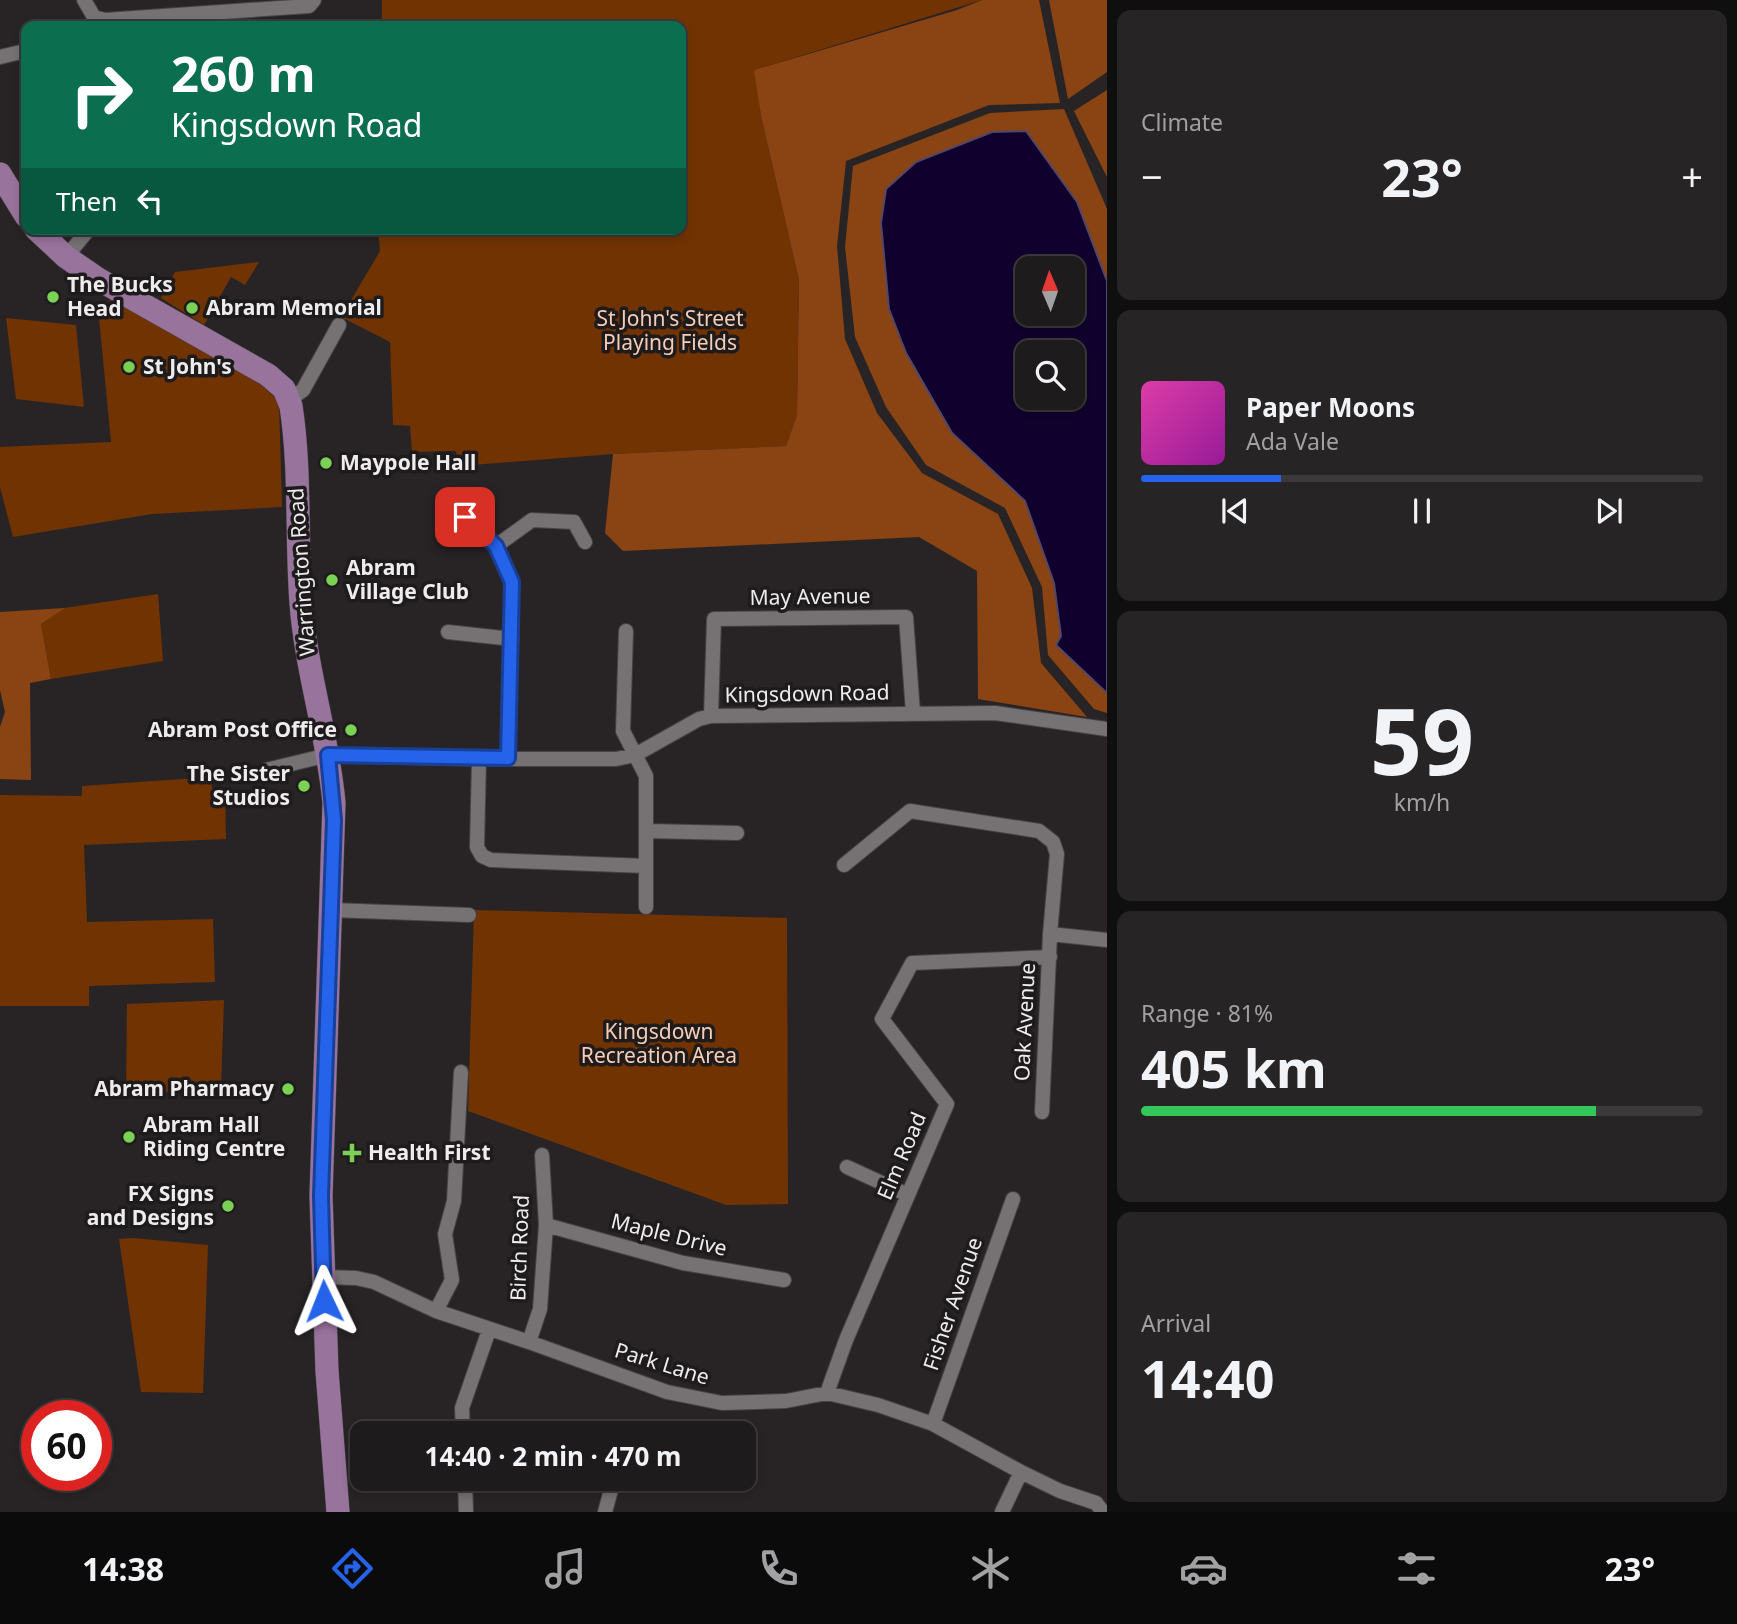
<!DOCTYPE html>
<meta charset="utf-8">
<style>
:root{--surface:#1e1b1c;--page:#262425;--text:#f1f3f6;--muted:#a1a1a3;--line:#3c393b;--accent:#2563eb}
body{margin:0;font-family:"Noto Sans",sans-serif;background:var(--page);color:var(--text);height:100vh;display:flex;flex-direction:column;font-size:26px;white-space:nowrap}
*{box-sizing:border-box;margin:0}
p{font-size:23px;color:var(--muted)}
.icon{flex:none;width:38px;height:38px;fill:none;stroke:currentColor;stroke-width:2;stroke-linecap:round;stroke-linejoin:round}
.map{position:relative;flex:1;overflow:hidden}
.sheet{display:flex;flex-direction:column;gap:10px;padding:10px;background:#100f0f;width:630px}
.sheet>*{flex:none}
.guide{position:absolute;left:21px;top:21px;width:665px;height:214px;border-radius:14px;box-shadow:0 4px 10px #0003,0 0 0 2px var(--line);background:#0b6e4f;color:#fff;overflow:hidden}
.needle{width:46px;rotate:358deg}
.fabs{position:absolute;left:1015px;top:256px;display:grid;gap:14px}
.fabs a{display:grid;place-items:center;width:70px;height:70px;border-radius:14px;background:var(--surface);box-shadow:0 4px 10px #0003,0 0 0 2px var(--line);font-size:35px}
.speed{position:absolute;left:21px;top:1400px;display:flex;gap:14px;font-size:35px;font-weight:700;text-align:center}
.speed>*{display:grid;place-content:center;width:91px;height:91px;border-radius:50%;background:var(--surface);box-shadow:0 4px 10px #0003,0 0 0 2px var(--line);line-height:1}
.speed .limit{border:10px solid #d22;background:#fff;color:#111}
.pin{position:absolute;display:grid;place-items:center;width:60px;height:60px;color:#fff;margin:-30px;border-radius:14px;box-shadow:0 4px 10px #0006}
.me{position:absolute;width:77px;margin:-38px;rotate:358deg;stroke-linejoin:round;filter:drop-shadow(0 0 5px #0008)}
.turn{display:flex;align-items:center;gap:24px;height:147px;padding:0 35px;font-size:32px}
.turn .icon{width:91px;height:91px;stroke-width:2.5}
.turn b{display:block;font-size:49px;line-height:60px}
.then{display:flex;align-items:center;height:66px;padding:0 35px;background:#0003;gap:14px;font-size:26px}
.big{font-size:52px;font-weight:700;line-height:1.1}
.sheet .card{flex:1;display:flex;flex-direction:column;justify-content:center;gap:10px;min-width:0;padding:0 24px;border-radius:14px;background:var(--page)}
.sheet .dial{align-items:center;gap:0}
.dial b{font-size:91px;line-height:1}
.song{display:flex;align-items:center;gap:21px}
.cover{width:84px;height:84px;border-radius:10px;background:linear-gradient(135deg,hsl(320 70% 55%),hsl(300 70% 35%))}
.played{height:7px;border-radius:4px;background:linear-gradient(90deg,var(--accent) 25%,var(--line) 25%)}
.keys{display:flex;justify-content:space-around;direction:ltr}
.heat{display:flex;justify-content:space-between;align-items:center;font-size:38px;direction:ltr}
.charge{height:10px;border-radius:5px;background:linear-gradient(90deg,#34c759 81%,var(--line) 0)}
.trip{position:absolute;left:350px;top:1421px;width:406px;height:70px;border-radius:14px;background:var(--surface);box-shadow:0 4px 10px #0003,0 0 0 2px var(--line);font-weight:700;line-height:70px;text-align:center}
.menu{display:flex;height:112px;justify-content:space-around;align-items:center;background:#0c0b0b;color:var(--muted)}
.menu .icon{width:49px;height:49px}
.menu .selected{color:var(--accent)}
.menu b{font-size:32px;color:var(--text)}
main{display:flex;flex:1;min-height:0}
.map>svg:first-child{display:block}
.green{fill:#713302}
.forest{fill:#8a4413}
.water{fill:#10002d;stroke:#534767;stroke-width:2;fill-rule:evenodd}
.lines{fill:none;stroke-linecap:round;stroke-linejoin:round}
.minor-casing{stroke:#464344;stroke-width:16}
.primary-casing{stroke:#464344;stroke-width:24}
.minor{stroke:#767173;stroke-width:14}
.primary{stroke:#98739c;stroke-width:23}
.route-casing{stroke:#184099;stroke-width:18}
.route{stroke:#2563eb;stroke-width:12}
.poi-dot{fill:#7ad156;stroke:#1e1b1c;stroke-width:2.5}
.labels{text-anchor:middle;stroke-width:7;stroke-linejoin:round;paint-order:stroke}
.poi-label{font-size:21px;font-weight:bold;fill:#efeced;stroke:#1e1b1c;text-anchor:start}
.park-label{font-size:21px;fill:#f7cdb6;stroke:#1e1b1c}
.street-label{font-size:21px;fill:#efeced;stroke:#1e1b1c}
</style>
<main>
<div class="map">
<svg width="1107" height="1512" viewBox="0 0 1107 1512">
<rect width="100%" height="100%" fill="#282426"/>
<!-- green -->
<path class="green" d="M382,0H982L755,70L761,116L799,280L797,415L786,446L613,454L459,466L456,451L412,452L410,426L393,425L390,342L341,317L380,251L378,229H681V26H382Z
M259,262L245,285L231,277L204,325L161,298L175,272Z
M112,297L258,381L279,402L282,507L152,514L13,537L0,487V447L111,442L99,318Z
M6,318L76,325L84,407L16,399Z
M158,594L163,661L51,679L41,624L64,608Z
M211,777L212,788H225L226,839L84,845L87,922L213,919L215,982L89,986V1006H0V795L82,796V786Z
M474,910L787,918L788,1204L726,1205L468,1111Z
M224,1000L221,1089L126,1094L127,1004Z
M133,1238L208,1245L203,1393L141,1392L119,1239Z"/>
<!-- forest -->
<path class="forest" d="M982,0H1039L1060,103L989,105L846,161L837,246L845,339L877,413L922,473L998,514L1032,588L1041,663L1087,717L978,699L977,571L919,537L623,551L605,533L613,454L786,446L797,415L799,280L761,116L754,70L957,10Z
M1049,0H1107V72L1068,99Z
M1107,90V177L1074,111Z
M1064,109L1107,209V281L1077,202L886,189L881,223L889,308L906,353L952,433L1025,501L1054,583L1061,636L1056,645L1107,693V713L1094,709L1048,655L1042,587L1005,508L926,465L886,407L855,337L845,247L853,166L990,113Z
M65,608L41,624L51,679L30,683L31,780L0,779V727L5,712L0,690V612Z"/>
<!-- water -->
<path class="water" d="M1026,131L1077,202L1107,281V693L1056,645L1061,636L1054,583L1025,501L952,433L906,353L889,309L881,223L886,189L916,162L992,132ZM1027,268H1073V313H1027ZM1027,352H1073V397H1027Z"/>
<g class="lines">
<!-- minor casing -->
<g class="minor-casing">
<path id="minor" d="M84,0L94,17L105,20L309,6L314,0
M0,57L25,51
M66,257L89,229
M289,400L303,390L339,325
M465,517L496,546L512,582L508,758
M496,546L532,520L574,522L585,542
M626,631L623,731L646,776V907
M448,632L512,639
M711,716L714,619L906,617L913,713
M479,759L477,847L482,856L491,860L646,866
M266,770L328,755L479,759H616L635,755L699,719L711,716L995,713L1107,729
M647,831L737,833
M844,865L910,811L1039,831L1053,842L1057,854L1050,934L1042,1112
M331,910L469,915
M1050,934L1107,940
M847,1167L908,1195
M546,1225L683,1263L784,1280
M323,1277L356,1278L374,1282L436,1311L529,1342L667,1392L722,1403L786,1401L827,1393L878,1405L933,1424L1021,1472L1060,1491L1096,1503L1103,1512
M436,1311L452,1280L445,1234L454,1201L461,1072
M529,1342L540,1309L546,1225L542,1155
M827,1393L846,1340L947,1104L882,1019L912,963L1050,957
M933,1424L1013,1199
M463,1433L462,1408L489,1330
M465,1479L466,1512
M605,1512L614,1479
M1002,1512L1021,1472"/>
</g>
<!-- primary casing -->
<g class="primary-casing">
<path id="primary" d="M0,174L26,216
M36,229L66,257L98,279L268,375L284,389L291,406C301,471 296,538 301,603C306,671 328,735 334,803L321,1196L327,1371L338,1512"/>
</g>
<!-- minor -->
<use href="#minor" class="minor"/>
<!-- primary -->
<use href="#primary" class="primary"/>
</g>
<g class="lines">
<!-- route casing -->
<g class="route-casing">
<path id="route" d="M324,1301L321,1196L334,820L328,755L508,758L512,582L496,546L465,517"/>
</g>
<!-- route -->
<use href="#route" class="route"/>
</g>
<!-- markers -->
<g class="poi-dot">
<circle cx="53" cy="297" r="7"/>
<circle cx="192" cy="308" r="7"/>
<circle cx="129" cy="367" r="7"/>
<circle cx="326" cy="463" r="7"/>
<circle cx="332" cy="580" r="7"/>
<circle cx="351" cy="730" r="7"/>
<circle cx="304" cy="786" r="7"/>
<circle cx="288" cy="1089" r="7"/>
<circle cx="129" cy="1137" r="7"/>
<path d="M348.5 1142.5h7v7h7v7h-7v7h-7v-7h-7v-7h7z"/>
<circle cx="228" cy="1206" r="7"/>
</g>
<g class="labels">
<!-- poi labels -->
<g class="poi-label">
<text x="67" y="292">The Bucks<tspan x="67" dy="24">Head</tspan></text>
<text x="206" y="315">Abram Memorial</text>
<text x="143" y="374">St John's</text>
<text x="340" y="470">Maypole Hall</text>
<text x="346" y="575">Abram<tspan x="346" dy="24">Village Club</tspan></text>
<text x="337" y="737" text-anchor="end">Abram Post Office</text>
<text x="290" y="781" text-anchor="end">The Sister<tspan x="290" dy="24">Studios</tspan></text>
<text x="274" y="1096" text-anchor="end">Abram Pharmacy</text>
<text x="143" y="1132">Abram Hall<tspan x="143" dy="24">Riding Centre</tspan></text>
<text x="368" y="1160">Health First</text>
<text x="214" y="1201" text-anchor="end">FX Signs<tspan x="214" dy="24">and Designs</tspan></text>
</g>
<!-- park labels -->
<g class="park-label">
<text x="670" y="326">St John's Street<tspan x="670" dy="24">Playing Fields</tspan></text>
<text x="659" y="1039">Kingsdown<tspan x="659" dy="24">Recreation Area</tspan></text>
</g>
<!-- street labels -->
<g class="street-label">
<text transform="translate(302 572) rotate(-94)" y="7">Warrington Road</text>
<text transform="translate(810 597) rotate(-1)" y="7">May Avenue</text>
<text transform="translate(807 694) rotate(-1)" y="7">Kingsdown Road</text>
<text transform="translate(1025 1022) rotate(-87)" y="7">Oak Avenue</text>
<text transform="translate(902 1156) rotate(-67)" y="7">Elm Road</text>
<text transform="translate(669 1235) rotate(14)" y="7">Maple Drive</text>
<text transform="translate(520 1248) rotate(-88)" y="7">Birch Road</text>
<text transform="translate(953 1304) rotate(-71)" y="7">Fisher Avenue</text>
<text transform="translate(662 1364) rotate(17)" y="7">Park Lane</text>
</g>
</g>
</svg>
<div class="fabs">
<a><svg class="needle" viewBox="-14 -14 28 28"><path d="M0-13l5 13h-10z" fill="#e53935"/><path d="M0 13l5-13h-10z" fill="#a1a1a3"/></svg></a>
<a><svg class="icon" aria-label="search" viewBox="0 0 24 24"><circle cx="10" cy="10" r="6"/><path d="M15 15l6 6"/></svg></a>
</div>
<div class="speed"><div class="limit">60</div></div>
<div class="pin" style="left:465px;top:517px;background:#d93025"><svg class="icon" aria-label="arrive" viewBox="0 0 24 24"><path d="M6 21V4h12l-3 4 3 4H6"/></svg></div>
<svg class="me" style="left:324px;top:1301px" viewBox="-20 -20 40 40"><path d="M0-17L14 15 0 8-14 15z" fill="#2563eb" stroke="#fff" stroke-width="4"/></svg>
<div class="trip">14:40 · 2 min · 470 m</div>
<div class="guide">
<div class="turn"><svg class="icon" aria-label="right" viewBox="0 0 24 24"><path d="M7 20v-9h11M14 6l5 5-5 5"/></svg><div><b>260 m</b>Kingsdown Road</div></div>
<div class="then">Then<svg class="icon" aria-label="left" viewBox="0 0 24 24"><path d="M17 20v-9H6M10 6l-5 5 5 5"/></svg></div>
</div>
</div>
<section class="sheet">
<div class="card"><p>Climate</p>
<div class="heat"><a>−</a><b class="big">23°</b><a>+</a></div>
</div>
<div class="card">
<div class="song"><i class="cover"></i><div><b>Paper Moons</b><p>Ada Vale</p></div></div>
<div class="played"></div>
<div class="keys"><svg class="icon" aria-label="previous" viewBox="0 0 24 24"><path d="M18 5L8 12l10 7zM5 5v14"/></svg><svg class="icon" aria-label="pause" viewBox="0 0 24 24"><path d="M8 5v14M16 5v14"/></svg><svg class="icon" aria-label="next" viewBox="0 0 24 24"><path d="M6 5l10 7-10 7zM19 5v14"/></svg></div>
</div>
<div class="card dial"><b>59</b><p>km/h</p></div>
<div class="card"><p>Range · 81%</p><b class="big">405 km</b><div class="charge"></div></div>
<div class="card"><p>Arrival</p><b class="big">14:40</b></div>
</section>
</main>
<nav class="menu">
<b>14:38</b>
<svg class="icon selected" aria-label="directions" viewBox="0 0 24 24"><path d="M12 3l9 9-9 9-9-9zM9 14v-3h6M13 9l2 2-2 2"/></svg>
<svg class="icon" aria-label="music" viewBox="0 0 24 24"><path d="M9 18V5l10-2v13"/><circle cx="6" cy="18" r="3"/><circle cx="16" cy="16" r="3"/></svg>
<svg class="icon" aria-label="phone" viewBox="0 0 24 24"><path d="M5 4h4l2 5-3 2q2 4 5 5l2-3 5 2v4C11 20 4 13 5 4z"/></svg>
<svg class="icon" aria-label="climate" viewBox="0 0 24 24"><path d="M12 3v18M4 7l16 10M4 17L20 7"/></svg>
<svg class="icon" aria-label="car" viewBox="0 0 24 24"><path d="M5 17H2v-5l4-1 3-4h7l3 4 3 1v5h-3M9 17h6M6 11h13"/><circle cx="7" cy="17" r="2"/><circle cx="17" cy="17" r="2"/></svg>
<svg class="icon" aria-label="filters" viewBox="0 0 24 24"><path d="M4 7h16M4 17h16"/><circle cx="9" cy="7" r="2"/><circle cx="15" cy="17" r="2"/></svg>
<b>23°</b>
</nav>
